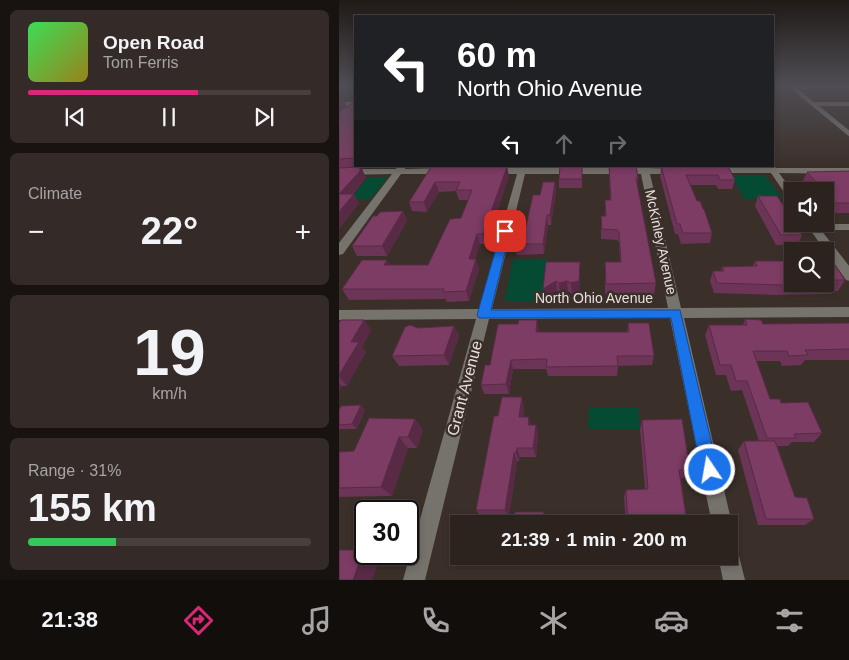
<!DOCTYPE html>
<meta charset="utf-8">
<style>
:root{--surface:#2c231f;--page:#342b28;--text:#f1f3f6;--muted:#a6a4a4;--line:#48403d;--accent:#db2777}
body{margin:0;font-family:Arial,sans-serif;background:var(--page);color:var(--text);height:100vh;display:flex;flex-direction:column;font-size:19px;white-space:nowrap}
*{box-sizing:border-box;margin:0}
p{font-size:16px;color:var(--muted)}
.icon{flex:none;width:28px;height:28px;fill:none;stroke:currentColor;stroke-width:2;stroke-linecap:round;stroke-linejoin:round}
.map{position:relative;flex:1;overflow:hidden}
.panel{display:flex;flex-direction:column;gap:10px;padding:10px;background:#181311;width:339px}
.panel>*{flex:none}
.hud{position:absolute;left:15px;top:15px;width:420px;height:152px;border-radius:0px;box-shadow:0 2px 8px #0003,0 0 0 1px var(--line);background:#202124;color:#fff;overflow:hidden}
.fabs{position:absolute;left:445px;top:182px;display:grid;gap:10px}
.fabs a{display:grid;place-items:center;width:50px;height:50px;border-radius:0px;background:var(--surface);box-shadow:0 2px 8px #0003,0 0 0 1px var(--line);font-size:25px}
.speed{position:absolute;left:15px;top:500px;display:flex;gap:10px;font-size:25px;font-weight:700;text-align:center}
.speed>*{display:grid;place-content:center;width:65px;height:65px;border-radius:50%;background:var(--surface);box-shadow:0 2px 8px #0003,0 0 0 1px var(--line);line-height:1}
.speed .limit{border:2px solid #111;border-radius:8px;background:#fff;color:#111}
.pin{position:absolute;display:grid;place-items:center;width:42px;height:42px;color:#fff;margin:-21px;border-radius:10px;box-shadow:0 2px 8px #0006}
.me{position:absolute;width:55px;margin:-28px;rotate:348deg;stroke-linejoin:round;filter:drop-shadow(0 0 4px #0008)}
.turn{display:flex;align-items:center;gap:18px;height:105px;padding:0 20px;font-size:22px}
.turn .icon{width:65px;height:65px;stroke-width:2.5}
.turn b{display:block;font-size:35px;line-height:42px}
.lanes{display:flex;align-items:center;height:48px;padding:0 20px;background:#0003;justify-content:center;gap:25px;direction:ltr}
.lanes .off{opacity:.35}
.big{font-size:38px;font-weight:700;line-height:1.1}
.panel .widget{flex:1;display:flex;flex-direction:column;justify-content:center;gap:8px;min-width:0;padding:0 18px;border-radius:8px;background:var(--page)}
.panel .dial{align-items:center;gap:0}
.dial b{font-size:65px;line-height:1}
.song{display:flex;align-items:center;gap:15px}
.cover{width:60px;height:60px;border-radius:8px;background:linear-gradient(135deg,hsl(130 70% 55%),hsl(50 70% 35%))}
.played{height:5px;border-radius:2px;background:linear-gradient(90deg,var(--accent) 60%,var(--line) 60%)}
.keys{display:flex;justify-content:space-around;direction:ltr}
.heat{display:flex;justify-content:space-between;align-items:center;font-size:28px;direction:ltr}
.charge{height:8px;border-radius:4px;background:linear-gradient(90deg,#34c759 31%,var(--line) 0)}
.trip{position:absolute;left:111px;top:515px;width:288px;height:50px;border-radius:0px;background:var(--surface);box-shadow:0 2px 8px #0003,0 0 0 1px var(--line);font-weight:700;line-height:50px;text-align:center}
.tab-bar{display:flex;height:80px;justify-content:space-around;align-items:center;background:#120e0c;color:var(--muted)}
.tab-bar .icon{width:35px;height:35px}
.tab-bar .on{color:var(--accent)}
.tab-bar b{font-size:22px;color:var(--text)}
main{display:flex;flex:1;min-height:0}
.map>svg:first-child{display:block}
.green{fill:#054b34}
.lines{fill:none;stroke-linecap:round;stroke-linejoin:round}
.minor{fill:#76736d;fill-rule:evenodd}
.wall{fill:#6c3456}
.shaded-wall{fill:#582a46}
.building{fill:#7d3c64;stroke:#582a46}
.route{fill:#1a73e8;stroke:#114b97}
.labels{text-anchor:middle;stroke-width:5;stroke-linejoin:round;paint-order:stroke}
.street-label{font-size:14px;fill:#e8dfdc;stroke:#3b2f29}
.near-street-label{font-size:16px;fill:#e8dfdc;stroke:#3b2f29}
</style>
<main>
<section class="panel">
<div class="widget">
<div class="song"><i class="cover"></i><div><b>Open Road</b><p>Tom Ferris</p></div></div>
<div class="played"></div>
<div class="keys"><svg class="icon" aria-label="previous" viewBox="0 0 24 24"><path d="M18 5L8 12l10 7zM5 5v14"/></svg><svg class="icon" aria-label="pause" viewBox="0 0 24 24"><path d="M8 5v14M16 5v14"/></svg><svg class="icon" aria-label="next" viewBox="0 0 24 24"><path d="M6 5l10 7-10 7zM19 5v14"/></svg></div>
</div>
<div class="widget"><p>Climate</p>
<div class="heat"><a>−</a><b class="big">22°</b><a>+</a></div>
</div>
<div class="widget dial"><b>19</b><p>km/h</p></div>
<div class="widget"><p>Range · 31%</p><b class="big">155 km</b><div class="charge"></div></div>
</section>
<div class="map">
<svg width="511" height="580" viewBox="0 0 511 580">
<rect width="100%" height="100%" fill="#3b2f29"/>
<!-- green -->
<path class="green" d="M392,175H426L443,198L405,199Z
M29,177H49L32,199L9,201Z
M174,259H209L204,302H165Z
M250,406L257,408L299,407L301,429H249Z"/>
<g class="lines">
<!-- minor -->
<path class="minor" d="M451,86H511V89H459L475,102H511V106H480L511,131V137L451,88Z
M0,102H16V106H0Z
M434,164L437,168H511V174L440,173L454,192V202L451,201L432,173H375L371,170L375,167L428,168L427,166H434Z
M59,166H67L66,169L105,168L109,171L105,174H62L4,254L0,255V243L53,174L0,175V169H57Z
M180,166H188V168H301V166H309L310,168L340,169V173L337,174H311L342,308L511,307V317L345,318L393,524L390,531V524H373L331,318L150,319L86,580H64L137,319L0,320V310L140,309L178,174H152L148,171L152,168H179ZM186,174H302L329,308L153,309Z
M467,224H511V230H482L511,267V281L507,280Z
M390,545L398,548L406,580H384L379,556H390Z"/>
</g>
<!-- wall -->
<path class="wall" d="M0,100L8,107L14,103L16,100V166H36V167H22L27,178L14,194H15L20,203L0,229Z
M100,166H173V167H168L170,176L147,244H141L136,259L140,269L130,301L108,302L106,299L10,300L3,289L51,265H89L122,218L130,200H120L117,191L100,192L88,212L73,211L70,202Z
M222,166H243V188H220V179Z
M268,166H297L299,178L298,185L317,283L315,294H266V262H281L280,242L278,240L262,239V216H266V200H271L270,167H269Z
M319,166H389L396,180L393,189H379L377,185H351L358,201L373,233L371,243L342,244L339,234H336L321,176L322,167H319Z
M511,171V213H490L486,208V191H472L464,181L468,172Z
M216,182L217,192L212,225H209L205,254L178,255L176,244L187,226L201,195Z
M419,196L463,235L458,245H437L416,206Z
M64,211L68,221L48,256H18L13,246L38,216Z
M461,247H484L506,280L499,291H494L492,294L437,295L375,293L371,281L374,271H382L383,267L414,266L416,261H454V284H486V251H459Z
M207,262L241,272V291L233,294L229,291L221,294L218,291L205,299Z
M406,319L424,324L511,323V360H466L462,365L443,366L441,361H417L431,399L442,403L483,433L475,442H453L449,446H438L456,497L475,519L466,525H419L399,450L405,441H420L403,390L392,391L387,375H377L366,335L370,325H404Z
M25,320L32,330L23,347L27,352L8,386H3L0,391V323Z
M289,323L315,356L313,365L279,366L278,376H209L207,369H174L170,394H145L142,385L151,365L200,330V332H288Z
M115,326L120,336L110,365L60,366L53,356L79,328Z
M185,406L184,417L192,425H197L199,434L197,457H181L180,461H178L170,516L142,517L137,510Z
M0,410H26L18,429H0Z
M76,419L84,430L78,448H69L53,496L0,497V452L15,451Z
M303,420L351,470L347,478H342L348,524H287L285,497L287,490L306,489L301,429Z"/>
<!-- shaded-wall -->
<path class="shaded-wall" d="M5,100L8,108L0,114V103Z
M22,167L27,178L5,203L0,194Z
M168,167L170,176L147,244L144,234Z
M96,182L100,192L88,212L85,202Z
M216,182L217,192L212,225L211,215Z
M15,194L20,203L0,229V212Z
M64,211L68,221L48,256L43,246Z
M208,215L209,225L205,254L204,244Z
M138,234L141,244L133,269L130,259Z
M137,259L140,269L130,301L127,291Z
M48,260L53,270L45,265Z
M241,262V291L233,294L232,283Z
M217,281L218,291L205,299L204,289Z
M228,281L229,291L221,294L220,283Z
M25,320L32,330L23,347L27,352L8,386L0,376V375L12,342Z
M198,320L200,330L199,341L197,332Z
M115,326L120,336L110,365L105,355Z
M172,360L174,369L170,394L167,384Z
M0,383L3,386L0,391Z
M183,397L185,406L182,426L180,417Z
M22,405L26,410L18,429L13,424Z
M190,417L192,426L189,425Z
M76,419L84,430L78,448L69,437Z
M197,425L199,434L197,457L194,448Z
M60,437L69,448L53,496L42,487Z
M178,448L181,457L180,461L177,453Z
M175,453L178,461L170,516L166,510Z
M205,512L206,516L205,524H204Z
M25,550L26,551V554H32L41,558L33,580H14Z"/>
<!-- building -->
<path class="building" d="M15,100H16V158L0,159V112L14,103Z
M221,166H243V179H220Z
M270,166H297L299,178H297L317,283L267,284L266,262H282L280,232L278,230L263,229L262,216H267L266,200H272Z
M322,166H389L396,180H381L379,175H347L358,201H361L364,209H365L373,233H344L341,224H338Z
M22,167L20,169H23L0,194H15L0,212V168Z
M92,167H168L144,234H138L130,259H137L127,291L104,292L105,289H3L23,260H48L45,265H89L111,219L122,218L133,190H117L121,182H96L85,202H70Z
M511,171V203H495L486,193V191H485L468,172Z
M204,182H216L211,215H208L204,244H176L180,226H187L194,195H201Z
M419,196H438L454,220V224H456L463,235H442Z
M64,211L43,246H13L34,216H38L41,212Z
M461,247H484L506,280H496L499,284L443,285L378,283L374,271H385L383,267L418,266L416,261H454V284H486V251H463Z
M207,262H241L240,281L232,283L228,281L220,283L217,281L204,289Z
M406,319L422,320L424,324L511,323V349L466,350L469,355L450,356L448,351H414L431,399H441L442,403L469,402L483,433L455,434L457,438H428L408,381H397L392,365H381L370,325H408Z
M2,320H25L12,342H20L0,375V323Z
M180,320H198L197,332H290L289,323H310L315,356H278L279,366L207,367L208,359L172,360L167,384L142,385L146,365H151L159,324H179Z
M71,325L79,328L115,326L105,355L53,356L66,327Z
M163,397H183L180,417H190L189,425H197L194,448H178L177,453H175L166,510H137L155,416H159Z
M22,405L13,424L0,425V410L2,406Z
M30,418L76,419L69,437H60L42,487L0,488V452L15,451Z
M343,419L351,470H340L348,523L289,524L287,490L309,489L303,420Z
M405,441H436L456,497L468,498L475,519H427Z
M176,512H205L204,524H174Z
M0,550H25L14,580H0Z"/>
<!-- sky -->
<linearGradient id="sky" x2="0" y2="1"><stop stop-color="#201a17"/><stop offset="0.51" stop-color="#4f4d54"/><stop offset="1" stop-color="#4f4d54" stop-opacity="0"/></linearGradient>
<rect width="511" height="167" fill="url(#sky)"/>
<!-- route -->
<path class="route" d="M166,228L171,231L152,310H341L379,470L377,476L371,478L365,476L362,470L332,318H140L138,315L162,231Z"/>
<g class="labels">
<!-- street labels -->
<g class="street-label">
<text transform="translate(322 242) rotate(78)" y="5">McKinley Avenue</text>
<text x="255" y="303">North Ohio Avenue</text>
</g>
<!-- near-street labels -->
<g class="near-street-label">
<text transform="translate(125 388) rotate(-75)" y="6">Grant Avenue</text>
</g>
</g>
</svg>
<div class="fabs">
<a><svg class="icon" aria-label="sound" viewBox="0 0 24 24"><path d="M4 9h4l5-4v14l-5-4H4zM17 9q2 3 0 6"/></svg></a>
<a><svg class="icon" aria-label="search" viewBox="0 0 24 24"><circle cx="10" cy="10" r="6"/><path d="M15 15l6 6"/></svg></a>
</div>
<div class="speed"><div class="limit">30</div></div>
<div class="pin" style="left:166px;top:231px;background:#d93025"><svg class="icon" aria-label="arrive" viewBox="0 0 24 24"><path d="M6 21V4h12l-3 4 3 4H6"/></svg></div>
<svg class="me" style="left:371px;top:470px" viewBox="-20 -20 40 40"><circle r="17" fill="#1a73e8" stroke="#fff" stroke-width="3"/><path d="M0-11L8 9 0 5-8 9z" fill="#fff"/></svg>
<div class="trip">21:39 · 1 min · 200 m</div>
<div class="hud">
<div class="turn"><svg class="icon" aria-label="left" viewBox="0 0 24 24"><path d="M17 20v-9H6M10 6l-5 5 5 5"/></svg><div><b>60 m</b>North Ohio Avenue</div></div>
<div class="lanes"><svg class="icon" aria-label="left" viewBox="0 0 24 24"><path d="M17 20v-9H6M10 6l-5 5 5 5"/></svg><svg class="icon off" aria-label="ahead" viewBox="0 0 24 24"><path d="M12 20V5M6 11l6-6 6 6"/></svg><svg class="icon off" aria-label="right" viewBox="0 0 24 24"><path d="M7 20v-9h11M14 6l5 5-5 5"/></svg></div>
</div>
</div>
</main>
<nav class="tab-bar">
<b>21:38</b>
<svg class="icon on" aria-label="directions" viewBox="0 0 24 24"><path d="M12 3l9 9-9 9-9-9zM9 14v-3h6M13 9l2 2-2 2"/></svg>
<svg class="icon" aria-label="music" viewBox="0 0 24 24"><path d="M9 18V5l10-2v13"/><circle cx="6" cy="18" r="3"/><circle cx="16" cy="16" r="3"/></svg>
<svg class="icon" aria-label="phone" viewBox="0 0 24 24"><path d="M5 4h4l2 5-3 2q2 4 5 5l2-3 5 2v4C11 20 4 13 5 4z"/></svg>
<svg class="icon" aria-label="climate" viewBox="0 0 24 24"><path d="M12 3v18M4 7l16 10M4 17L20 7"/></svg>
<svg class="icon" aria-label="car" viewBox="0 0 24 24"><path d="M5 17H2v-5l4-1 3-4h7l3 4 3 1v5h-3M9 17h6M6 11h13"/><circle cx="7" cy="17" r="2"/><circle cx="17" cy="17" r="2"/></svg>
<svg class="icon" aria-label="filters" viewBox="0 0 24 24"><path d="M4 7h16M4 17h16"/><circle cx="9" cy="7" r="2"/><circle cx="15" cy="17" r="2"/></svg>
</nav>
